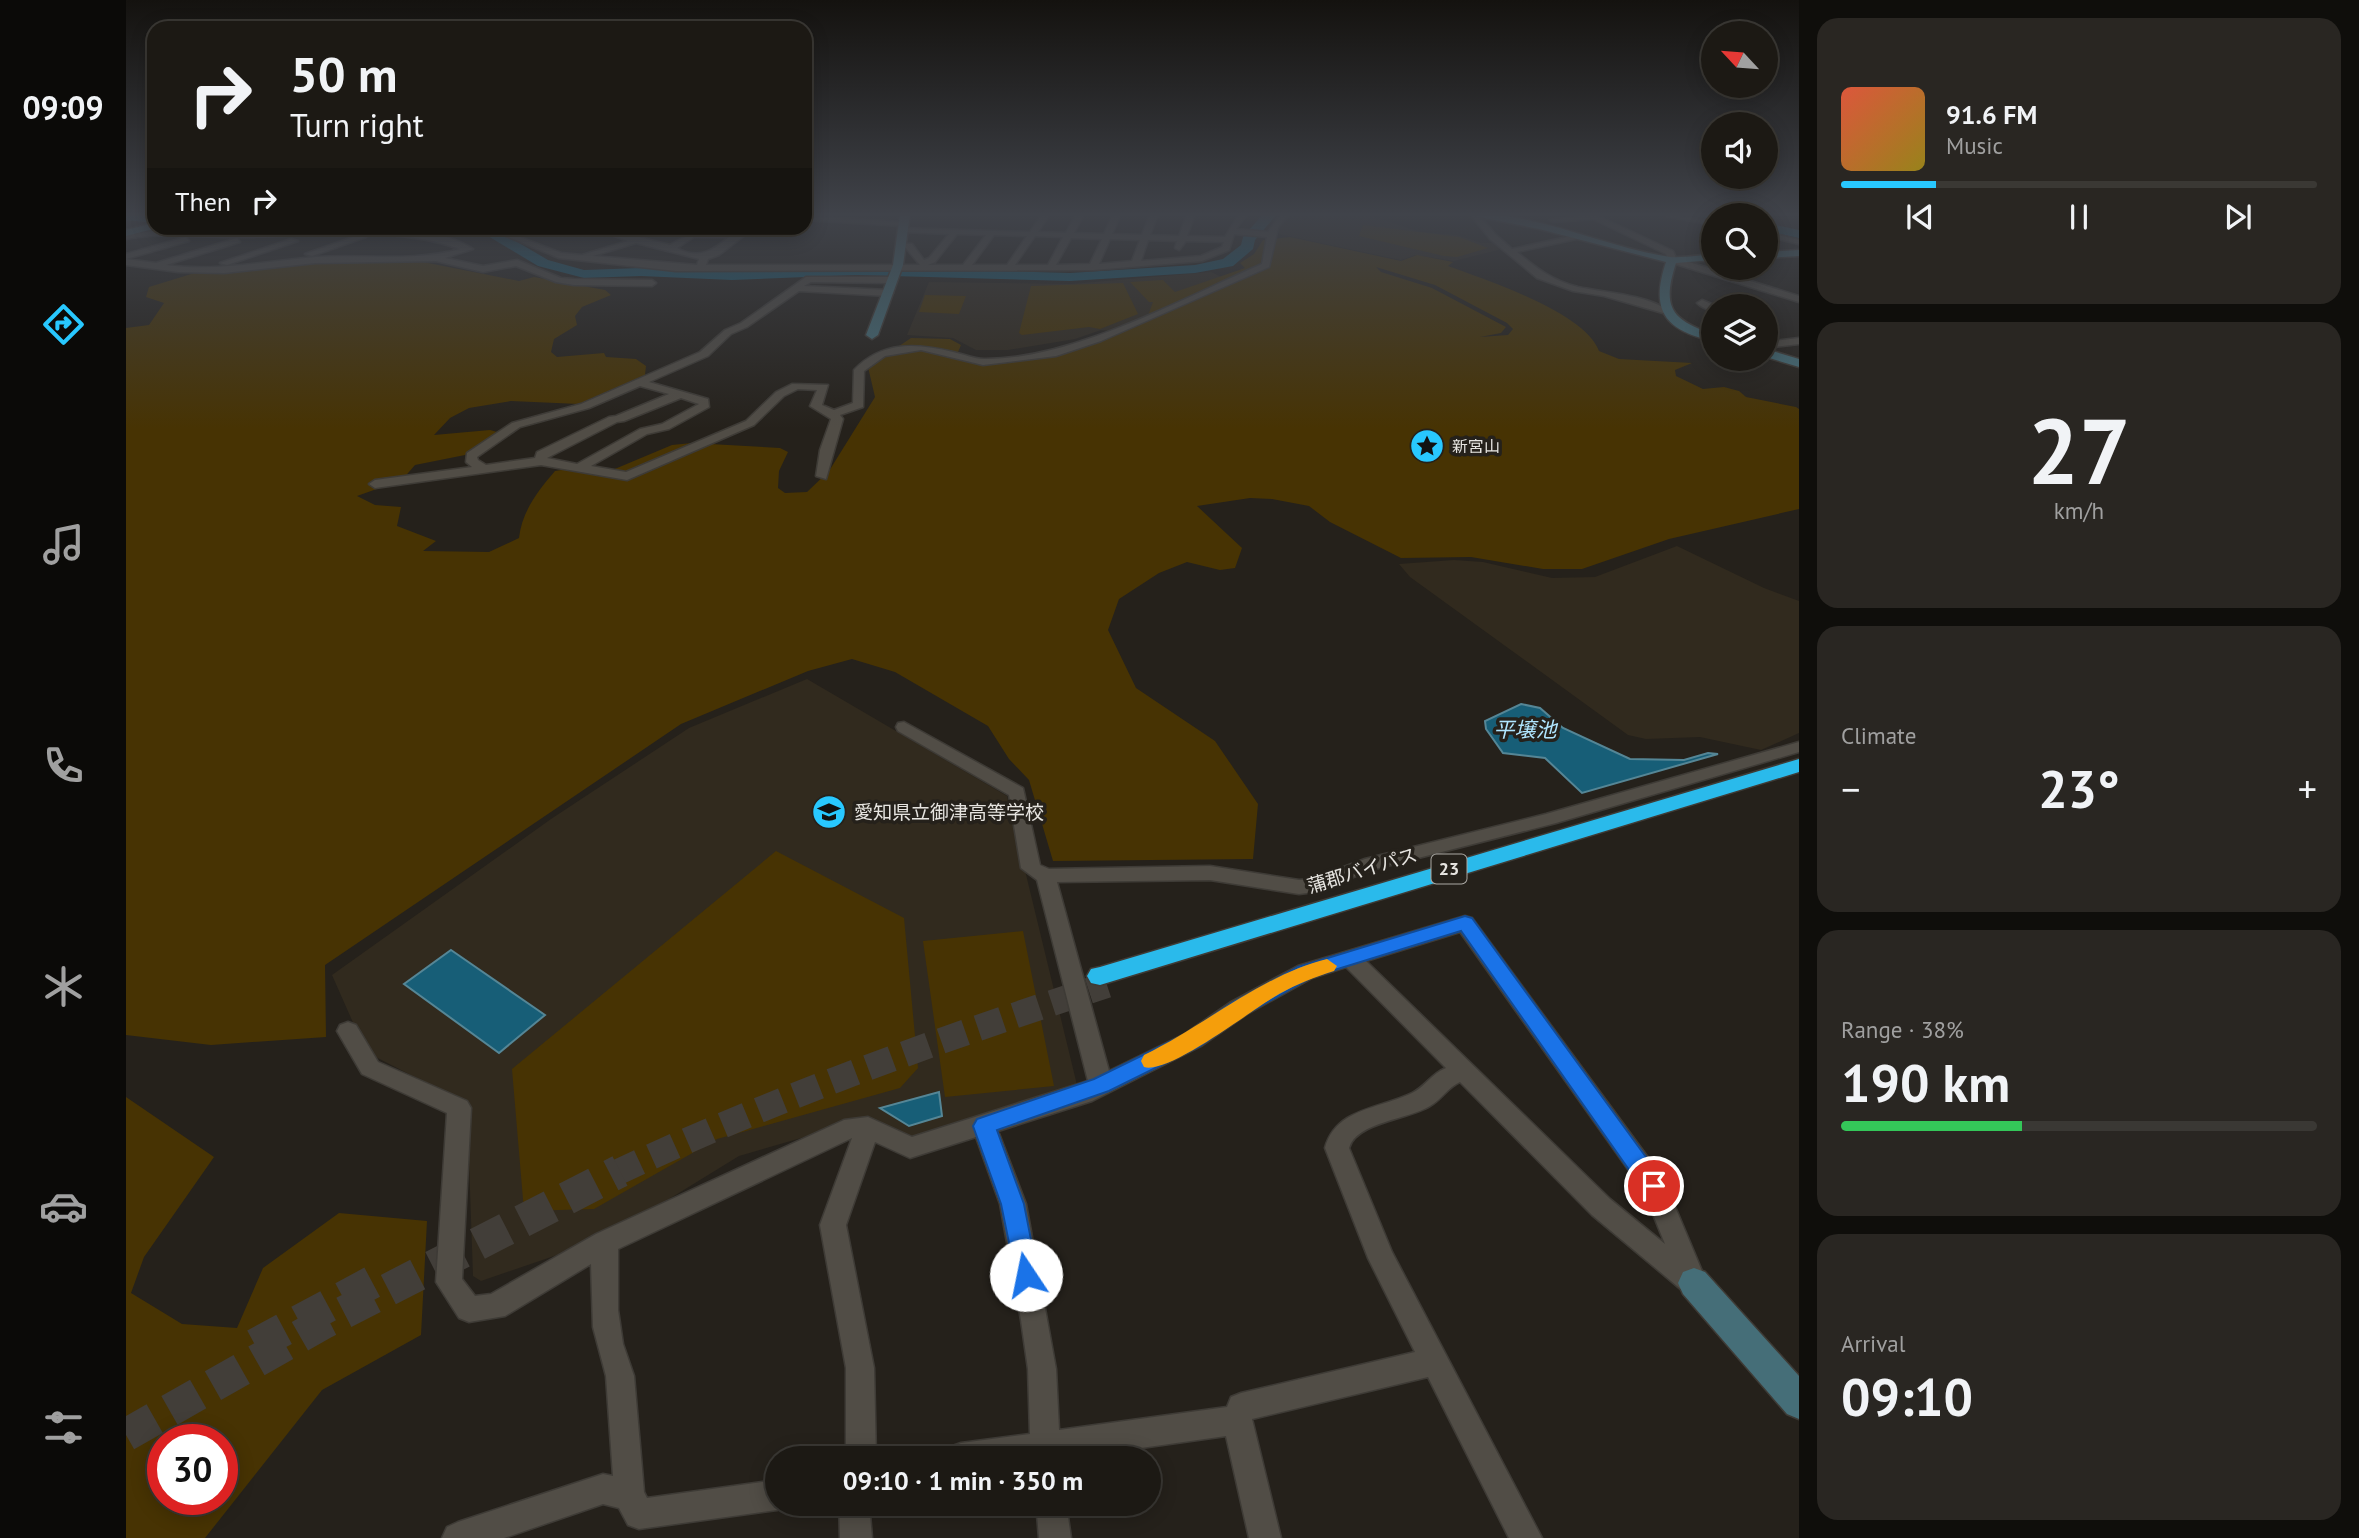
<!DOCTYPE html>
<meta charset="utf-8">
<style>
:root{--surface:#1c1914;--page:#292622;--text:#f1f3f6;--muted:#a0a0a0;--line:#3a3834;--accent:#28c8ff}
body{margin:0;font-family:"PT Sans","Noto Sans JP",sans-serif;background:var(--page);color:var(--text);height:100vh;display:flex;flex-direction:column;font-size:26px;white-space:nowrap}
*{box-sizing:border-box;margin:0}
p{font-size:23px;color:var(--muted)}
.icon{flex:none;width:38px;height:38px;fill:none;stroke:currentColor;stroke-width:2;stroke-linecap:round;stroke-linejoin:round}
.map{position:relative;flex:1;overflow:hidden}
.side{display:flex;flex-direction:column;gap:18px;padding:18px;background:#0f0e0b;width:560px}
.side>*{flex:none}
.banner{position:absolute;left:21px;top:21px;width:665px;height:214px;border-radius:21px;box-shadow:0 4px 18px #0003,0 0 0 2px var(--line);background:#1c1914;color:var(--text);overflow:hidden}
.needle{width:46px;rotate:296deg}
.buttons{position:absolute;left:1575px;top:21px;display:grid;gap:14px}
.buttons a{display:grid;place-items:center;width:77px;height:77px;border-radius:50%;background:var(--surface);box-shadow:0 4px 18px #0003,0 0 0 2px var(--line);font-size:35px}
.speed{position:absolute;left:21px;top:1424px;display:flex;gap:14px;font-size:35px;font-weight:700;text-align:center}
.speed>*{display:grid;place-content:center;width:91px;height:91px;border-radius:50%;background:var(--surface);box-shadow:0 4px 18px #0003,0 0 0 2px var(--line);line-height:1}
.speed .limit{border:10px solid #d22;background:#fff;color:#111}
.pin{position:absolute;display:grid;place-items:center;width:60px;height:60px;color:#fff;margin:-30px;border:4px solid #fff;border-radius:50%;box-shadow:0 2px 7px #0007}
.me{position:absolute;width:77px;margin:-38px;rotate:349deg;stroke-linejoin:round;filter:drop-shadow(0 0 5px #0008)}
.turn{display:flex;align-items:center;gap:24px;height:147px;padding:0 28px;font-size:32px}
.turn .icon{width:91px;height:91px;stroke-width:2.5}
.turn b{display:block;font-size:49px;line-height:60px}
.then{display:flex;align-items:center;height:66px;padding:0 28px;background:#0003;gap:14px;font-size:26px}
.big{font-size:52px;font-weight:600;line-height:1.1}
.side .widget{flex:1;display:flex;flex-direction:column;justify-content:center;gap:10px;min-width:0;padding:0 24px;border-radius:21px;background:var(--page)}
.side .dial{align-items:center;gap:0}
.dial b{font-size:91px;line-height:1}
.song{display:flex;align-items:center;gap:21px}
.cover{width:84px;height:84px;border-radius:10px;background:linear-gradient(135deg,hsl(10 70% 55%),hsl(50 70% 35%))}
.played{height:7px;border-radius:4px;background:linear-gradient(90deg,var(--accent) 20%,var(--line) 20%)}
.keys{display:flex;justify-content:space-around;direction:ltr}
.heat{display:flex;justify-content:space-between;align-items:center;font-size:38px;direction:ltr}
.charge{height:10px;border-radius:5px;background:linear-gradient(90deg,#34c759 38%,var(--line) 0)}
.trip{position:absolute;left:639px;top:1446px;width:396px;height:70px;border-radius:35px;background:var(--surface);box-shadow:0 4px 18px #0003,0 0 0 2px var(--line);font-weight:600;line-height:70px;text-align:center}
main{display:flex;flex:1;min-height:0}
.tab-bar{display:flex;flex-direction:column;width:126px;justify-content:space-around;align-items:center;background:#0b0a08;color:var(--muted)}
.tab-bar .icon{width:49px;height:49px}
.tab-bar .on{color:var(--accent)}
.tab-bar b{font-size:32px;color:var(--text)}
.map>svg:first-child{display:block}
.built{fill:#312a1e}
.green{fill:#473303;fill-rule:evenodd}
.water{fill:#175e77;stroke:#558696;stroke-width:2}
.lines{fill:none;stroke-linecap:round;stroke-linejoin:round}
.river{fill:#175e77;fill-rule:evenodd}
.highway-tunnel-far1{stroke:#423e39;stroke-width:26;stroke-dasharray:26 13;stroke-linecap:butt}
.highway-tunnel{stroke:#423e39;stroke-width:33;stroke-dasharray:33 17;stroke-linecap:butt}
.street-casing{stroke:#3e3b36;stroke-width:3}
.secondary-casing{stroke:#3e3b36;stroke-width:3}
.highway-casing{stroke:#3e3b36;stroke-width:3}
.street{fill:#514d46;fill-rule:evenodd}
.secondary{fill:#456e78;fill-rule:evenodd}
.highway{fill:#2abaeb;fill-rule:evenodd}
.route{fill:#1a73e8;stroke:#114b97;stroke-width:2}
.slow{fill:#f59e0b}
.labels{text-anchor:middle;stroke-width:7;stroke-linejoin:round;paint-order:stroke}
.far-poi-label{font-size:16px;fill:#e6e4e0;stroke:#25211b;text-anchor:start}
.shield{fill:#25211b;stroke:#acaaa5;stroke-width:2}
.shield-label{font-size:18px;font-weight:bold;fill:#e6e4e0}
.poi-label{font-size:19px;fill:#e6e4e0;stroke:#25211b;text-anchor:start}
.street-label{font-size:19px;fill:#e6e4e0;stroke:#25211b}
.water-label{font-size:21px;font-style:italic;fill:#b0e6ff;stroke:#25211b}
</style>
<main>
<nav class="tab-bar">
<b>09:09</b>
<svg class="icon on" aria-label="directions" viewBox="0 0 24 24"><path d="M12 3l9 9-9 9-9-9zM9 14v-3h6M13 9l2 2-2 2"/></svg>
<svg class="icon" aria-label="music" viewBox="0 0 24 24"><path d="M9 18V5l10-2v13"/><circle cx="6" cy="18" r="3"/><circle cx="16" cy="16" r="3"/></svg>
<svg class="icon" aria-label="phone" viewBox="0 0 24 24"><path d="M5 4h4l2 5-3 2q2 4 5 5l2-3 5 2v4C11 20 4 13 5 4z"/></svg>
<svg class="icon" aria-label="climate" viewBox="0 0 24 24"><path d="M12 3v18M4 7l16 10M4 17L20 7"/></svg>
<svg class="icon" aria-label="car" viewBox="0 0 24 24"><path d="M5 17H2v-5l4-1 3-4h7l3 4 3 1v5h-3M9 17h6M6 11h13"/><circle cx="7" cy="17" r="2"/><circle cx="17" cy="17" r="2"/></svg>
<svg class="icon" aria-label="filters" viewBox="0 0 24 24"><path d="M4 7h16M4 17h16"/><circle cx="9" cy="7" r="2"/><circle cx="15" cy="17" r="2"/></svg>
</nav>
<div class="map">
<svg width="1673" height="1538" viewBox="0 0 1673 1538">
<rect width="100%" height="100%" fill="#25211b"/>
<!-- built -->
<path class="built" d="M1163,214H1239L1294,232L1331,235L1355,243H1370L1376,249L1328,261L1289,255L1275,260L1153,234L1152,227Z
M1085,272L1104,281L985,331L975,330L949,339L882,350H850L827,338L781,335L803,282L945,284Z
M1551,546L1638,588L1673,601V733L1635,750L1574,737L1520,739L1502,735L1284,577L1273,564L1328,560L1357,562L1426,578L1469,577Z
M681,679L881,796L951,1085L790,1139L741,1119L613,1156L478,1239L355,1281L347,1276L341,1104L240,1052L206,975L425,819L563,728Z"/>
<!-- green -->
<path class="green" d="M1237,225L1333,237L1362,248L1331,257L1318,256L1233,236Z
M1164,237L1275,261L1291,255L1327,262L1322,266C1360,280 1459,312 1473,351L1493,359L1566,363L1549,370L1550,376L1577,389L1598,387L1613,391L1620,397L1670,407L1673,409V509L1543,539L1456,569H1417L1345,557L1275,558L1204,522L1183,506L1146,499L1124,498L1071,506L1116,548L1109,568L1094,570L1061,562L1033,573L993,599L982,630L1010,688L1089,741L1132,804L1127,859L927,861L903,780L883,759L862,726L769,672L726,659L682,671L555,724L199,965L200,1037L85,1045L0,1035V328L23,325L38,303L20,297L23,287L75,271L170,262L287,260L393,281L408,277L479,290L485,295L456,307L449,316L451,325L428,339L425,352L431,357L478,353L480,357L510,359L520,366L519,375L453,404L385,401L343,408L324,418L308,435L364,430L371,432L339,455L289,465L276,480L231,496L249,505L275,507L271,526L310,541L297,551L363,552L393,538C396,511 412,491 429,471L442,469L472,476L546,445L566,443L654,448L662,452L653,471L652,488L659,493L681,492L703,471L749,397L742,367L785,338L824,339L835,345L830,357C887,376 966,343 1020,321L1027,302H1023L1004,282L1037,280L1049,292L1119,268L1114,263L1128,254L1137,240ZM1250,267L1309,285L1381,323L1387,329L1382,335L1354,337L1375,333L1380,327L1306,288L1255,272Z
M997,283L1012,314L974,329L963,327L896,335L893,333L905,286Z
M799,295L840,296L833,314L793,312Z
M650,851L778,918L792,1068L774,1088L591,1139L468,1209L398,1211L386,1069Z
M897,931L928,1086L819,1097L797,941Z
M0,1097L88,1157L18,1257L5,1293L56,1324L111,1328L137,1268L213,1213L301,1221L295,1335L196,1390L79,1538H0ZM37,1440H96V1500H37Z"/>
<!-- water -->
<path class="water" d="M1395,704L1414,708L1437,728L1504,759L1558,760L1582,753L1592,754L1456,793L1419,758L1377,753L1360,729L1359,721Z
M325,950L419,1015L373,1053L278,984Z
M813,1092L816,1116L783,1126L754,1108Z"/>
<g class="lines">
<!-- river -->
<path class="river" d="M0,214L28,215V223L0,220Z
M1137,214H1151L1129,240L1127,249L1107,266L1069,273L944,281L730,275L606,280L515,276L458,278L412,266L362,236L334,228L371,230L422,260L458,270L515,268L606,272L730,267L944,273L1069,265L1097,259L1115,245L1117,237Z
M1565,214H1590L1592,215H1587V221Z
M1640,223L1673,230V238L1640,231Z"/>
<!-- highway-tunnel-far1 -->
<path class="highway-tunnel-far1" d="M490,1173C649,1098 814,1039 981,985"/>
<!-- highway-tunnel -->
<path class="highway-tunnel" d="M129,1345L252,1279
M0,1435L199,1322L494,1171"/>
<!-- street casing -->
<g class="street-casing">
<path id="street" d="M916,214H924L912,232L940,233L950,214H958L948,233L978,234L987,214H995L986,234L1016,235L1024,214H1032L1024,235L1053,236L1061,214H1069L1061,236L1099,237L1113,214H1121L1110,229L1142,232L1155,214H1163L1152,228L1143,267L975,341L930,356L857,365L795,350L759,356L738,371L737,407L714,415L717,419L700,479L690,476L694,450L705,419L684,406L691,390L672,389L658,396L628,425L501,480L415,465L249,488L243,484L249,480L346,467L340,462L341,453L386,423L455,404L574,352L599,330L615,323L680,277H767L771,280L767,283L685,282L678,286L762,290L767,293L762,296L673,291L621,327L605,334L582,356L523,382L582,399L583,407L543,429L521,434L465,466L500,472L620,421L650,392L666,384L702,385L696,405L708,410L727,403L728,370C756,341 790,343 827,352C837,354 848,359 858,359C946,360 1055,299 1136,264L1141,237L1108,234L1103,250L1076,261L967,270L550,271L433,258L361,228H371L435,253L456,255L502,241L467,228H477L544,245C572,228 575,235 605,233C613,232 619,228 628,228L593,255L582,259L580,265H794L780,248L772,247V243L786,244L798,260L803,258L823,234L776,232L773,228L904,232ZM831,234L860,235L837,265H802L809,262ZM868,235L901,236L881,265H846ZM909,236L937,237L922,265H889ZM568,237H603C587,251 572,260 551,248ZM945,238L976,239L964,264L930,265ZM984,239L1014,240L1006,261L973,264ZM1022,240L1051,241L1049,248L1053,250L1060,241L1098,242L1096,247L1075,256L1015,261ZM510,243L573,259L571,265L467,256ZM514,386L543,394L490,416L483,417L411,452L409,458L360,465L352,460L351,457L394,427L463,408ZM555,398L573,404L536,424L514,429L451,464L421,458L491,422L498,421Z
M1344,214H1352L1370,235L1386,249L1455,234V238L1391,252C1410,268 1427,281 1452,287C1480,293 1517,294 1542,310L1537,313L1478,296L1447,291L1411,278L1364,239Z
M1468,214L1547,251L1550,258L1673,296V302L1543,262L1540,254L1467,219L1427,222L1423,220Z
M1536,214L1587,221V225L1540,216Z
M679,216L778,222L782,224L778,226L679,220Z
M229,228C266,229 315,228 347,249L319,258L357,266L391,260L435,278L448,279L526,280L530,283L526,286L448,285L430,282L390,266L357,272L310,261L189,263L98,273L52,272L0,265V254L60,237L63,241L0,259L30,263L111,238L114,242L40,265C91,272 140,261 190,257C238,254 288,262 334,249C262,224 187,237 112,237C74,238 37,232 0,239V235L28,231L113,233Z
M1640,232L1673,240V244L1640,236Z
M233,235L240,237L186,256L179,254Z
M165,239L172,241L101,265L94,263Z
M1576,300L1590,306H1587V311C1582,310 1575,307 1571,303Z
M1673,338V344L1640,348V342Z
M778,722L897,788L914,865L923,869L1084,866L1173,880L1186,879L1239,859L1420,814L1673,742V752L1430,823L1245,870L1189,892L1173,894L1084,880L931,882L983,1071L1059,1034L1105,1002L1172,966L1339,916L1346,918L1537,1178L1581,1283L1577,1292L1568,1295L1557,1291L1466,1215L1334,1082C1321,1088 1316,1099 1304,1106C1284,1119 1230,1122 1223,1148L1266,1252L1416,1538H1383L1302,1377L1126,1419L1155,1538H1123L1100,1436L944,1458H820L824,1447L835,1443L904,1434L902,1369L895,1320L874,1204L850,1137L784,1158L749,1142L720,1225L748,1368L750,1458H720V1368L694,1225L726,1138L492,1249V1310L497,1344L508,1376L518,1492L521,1498L651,1480V1503H663L662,1506L651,1510L513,1529L502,1525L493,1508L477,1504L378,1538H316L321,1527L332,1522L477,1474L487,1476L480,1376L467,1327L465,1264L379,1316L343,1322L333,1318L310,1282L321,1113L236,1074L211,1031L214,1025L222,1022L230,1025L252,1062L341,1101L345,1108L336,1279L349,1296L365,1294L470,1234L718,1120L742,1117L786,1137L962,1081L911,880L895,868L883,795L772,731L770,727L772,723ZM1334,932L1518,1192L1539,1244L1484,1199L1240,961ZM1220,967L1320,1068C1305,1074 1299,1087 1286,1093C1253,1109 1210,1108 1199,1148L1242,1258L1289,1352L1115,1393L1105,1397L1101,1407L933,1430L930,1369L900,1204L872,1131L966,1101L1075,1046L1121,1014L1186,978Z
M713,1503H743L746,1538H714Z
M910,1503H940L945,1538H913Z"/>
</g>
<!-- secondary casing -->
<g class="secondary-casing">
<path id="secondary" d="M774,214H784L777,265L752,335L746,339L740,335L767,265Z
M1339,214C1410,211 1476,247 1544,257C1558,258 1574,255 1587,254V260L1550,263C1536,306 1544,320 1587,334V341C1538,330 1524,310 1540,262L1413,229Z
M28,223V228H31L0,236V230Z
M1673,250V256L1640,258V252Z
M1640,349L1673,359V367L1640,357Z
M1568,1268L1579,1272L1673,1376V1419L1661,1414L1557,1294L1552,1283L1557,1272Z"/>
</g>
<!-- highway casing -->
<g class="highway-casing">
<path id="highway" d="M1673,759V772L974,985L965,983L961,976L965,969L974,967Z"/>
</g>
<!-- street -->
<use href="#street" class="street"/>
<!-- secondary -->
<use href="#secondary" class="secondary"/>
<!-- highway -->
<use href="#highway" class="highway"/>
</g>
<!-- sky -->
<linearGradient id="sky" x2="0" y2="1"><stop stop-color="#14120f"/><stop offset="0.5" stop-color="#40434a"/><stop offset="1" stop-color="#40434a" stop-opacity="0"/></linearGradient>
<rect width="1673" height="429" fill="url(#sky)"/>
<!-- route -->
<path class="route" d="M1339,916L1346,918L1536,1179L1540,1186L1536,1194L1528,1196L1520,1194L1335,931L1186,977L1120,1014L1074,1046L983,1091L871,1130L898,1204L912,1275L908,1282L900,1286L891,1282L875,1204L847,1126L851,1119L968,1079L1060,1034L1106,1003L1172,967Z"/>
<!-- slow -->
<path class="slow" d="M1201,959L1211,966L1208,971C1189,977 1171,984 1153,994C1128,1008 1043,1075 1018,1067L1015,1061L1018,1055C1080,1025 1134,976 1201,959Z"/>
<!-- icons -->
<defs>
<g id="sight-disc" transform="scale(1.75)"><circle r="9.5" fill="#28c8ff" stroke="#25211b"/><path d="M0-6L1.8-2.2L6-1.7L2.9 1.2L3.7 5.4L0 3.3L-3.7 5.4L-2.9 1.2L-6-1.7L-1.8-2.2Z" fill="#111"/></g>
<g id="school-disc" transform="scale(1.75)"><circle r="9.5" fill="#28c8ff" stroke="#25211b"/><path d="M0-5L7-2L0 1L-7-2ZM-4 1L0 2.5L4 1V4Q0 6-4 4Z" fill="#111"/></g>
</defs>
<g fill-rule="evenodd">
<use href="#sight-disc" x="1301" y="446"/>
<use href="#school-disc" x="703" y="812"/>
</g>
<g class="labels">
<!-- far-poi labels -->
<g class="far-poi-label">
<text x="1326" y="452">新宮山</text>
</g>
<!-- shield labels -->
<rect class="shield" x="1305.5" y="854.5" width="35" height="29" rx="5"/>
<g class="shield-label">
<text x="1323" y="875">23</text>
</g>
<!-- poi labels -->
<g class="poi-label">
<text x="728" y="819">愛知県立御津高等学校</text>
</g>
<!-- street labels -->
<g class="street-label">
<text transform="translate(1236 870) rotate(-17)" y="7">蒲郡バイパス</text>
</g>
<!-- water labels -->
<g class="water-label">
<text x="1399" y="737">平壌池</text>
</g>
</g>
</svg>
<div class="buttons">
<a><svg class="needle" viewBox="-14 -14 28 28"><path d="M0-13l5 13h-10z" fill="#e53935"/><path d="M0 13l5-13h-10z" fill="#a0a0a0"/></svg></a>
<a><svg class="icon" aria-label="sound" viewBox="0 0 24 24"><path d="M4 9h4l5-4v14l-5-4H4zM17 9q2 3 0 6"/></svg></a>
<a><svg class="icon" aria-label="search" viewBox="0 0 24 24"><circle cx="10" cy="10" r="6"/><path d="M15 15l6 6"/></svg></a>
<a><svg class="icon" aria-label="layers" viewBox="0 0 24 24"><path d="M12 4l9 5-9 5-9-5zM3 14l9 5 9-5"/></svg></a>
</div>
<div class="speed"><div class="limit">30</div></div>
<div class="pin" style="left:1528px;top:1186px;background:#d93025"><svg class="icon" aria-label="arrive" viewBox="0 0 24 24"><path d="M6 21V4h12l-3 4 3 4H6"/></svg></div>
<svg class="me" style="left:900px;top:1275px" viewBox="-20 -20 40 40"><circle r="19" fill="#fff"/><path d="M0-13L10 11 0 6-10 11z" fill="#1a73e8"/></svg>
<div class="trip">09:10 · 1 min · 350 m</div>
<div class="banner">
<div class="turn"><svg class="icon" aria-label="right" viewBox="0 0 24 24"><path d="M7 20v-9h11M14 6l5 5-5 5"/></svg><div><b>50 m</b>Turn right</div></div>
<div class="then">Then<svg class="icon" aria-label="right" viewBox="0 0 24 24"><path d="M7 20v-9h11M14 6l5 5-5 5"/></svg></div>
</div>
</div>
<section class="side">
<div class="widget">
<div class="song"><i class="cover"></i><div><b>91.6 FM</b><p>Music</p></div></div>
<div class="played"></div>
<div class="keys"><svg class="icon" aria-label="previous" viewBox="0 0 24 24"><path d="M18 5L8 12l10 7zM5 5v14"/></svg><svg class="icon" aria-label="pause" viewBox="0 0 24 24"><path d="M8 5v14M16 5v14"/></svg><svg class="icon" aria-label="next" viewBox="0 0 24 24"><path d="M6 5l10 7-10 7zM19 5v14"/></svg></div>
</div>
<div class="widget dial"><b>27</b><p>km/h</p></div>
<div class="widget"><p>Climate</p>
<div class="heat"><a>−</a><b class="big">23°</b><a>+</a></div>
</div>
<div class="widget"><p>Range · 38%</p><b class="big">190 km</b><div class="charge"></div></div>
<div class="widget"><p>Arrival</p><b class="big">09:10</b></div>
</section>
</main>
